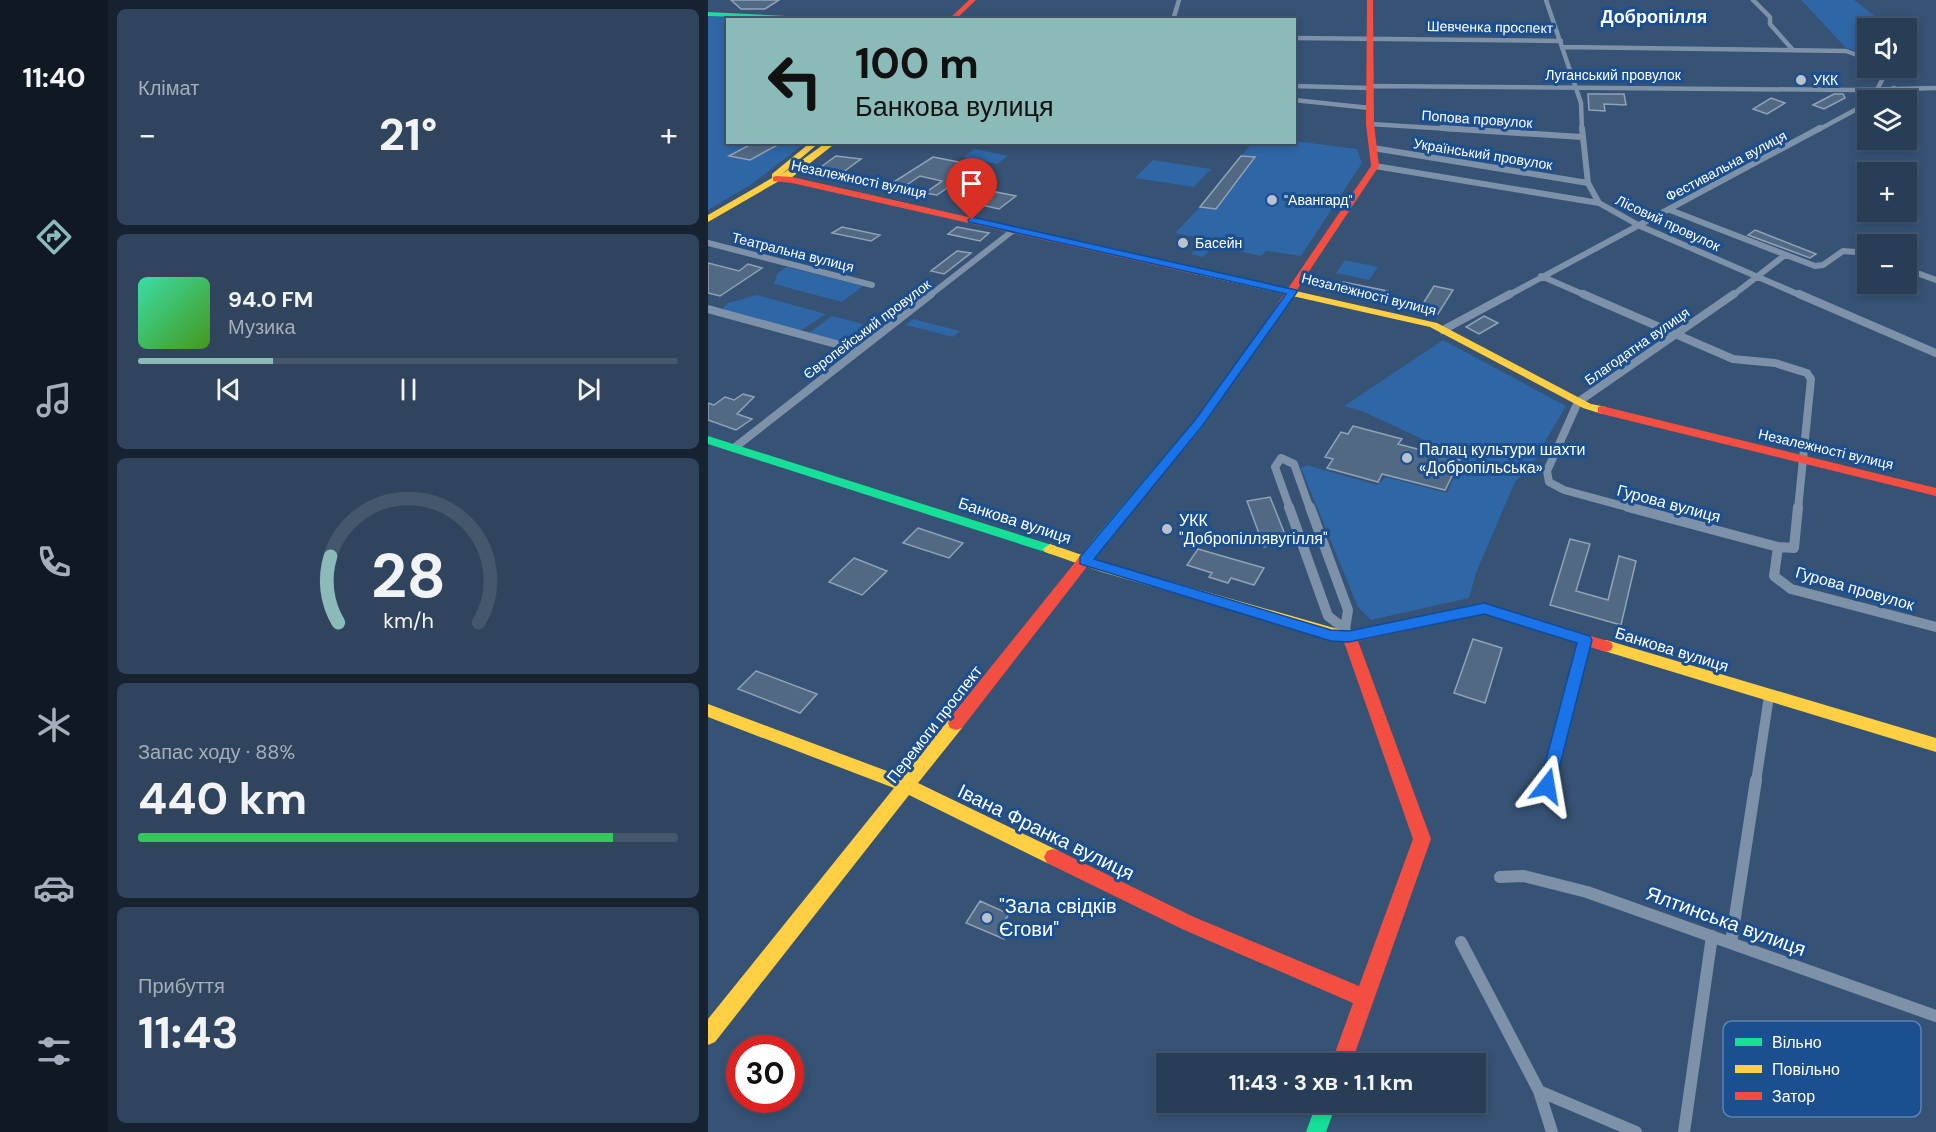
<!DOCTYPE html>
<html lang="uk">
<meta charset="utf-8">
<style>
:root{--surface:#283e57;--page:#30455d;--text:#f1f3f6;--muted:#a5aeba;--line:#44576d;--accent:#8bbbb9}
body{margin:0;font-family:"DM Sans",sans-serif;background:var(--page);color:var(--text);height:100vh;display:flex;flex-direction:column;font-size:22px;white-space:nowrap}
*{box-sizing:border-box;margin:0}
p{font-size:20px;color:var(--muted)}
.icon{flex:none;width:33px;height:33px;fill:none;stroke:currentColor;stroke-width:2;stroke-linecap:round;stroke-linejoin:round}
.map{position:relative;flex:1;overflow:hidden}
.details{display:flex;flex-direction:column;gap:9px;padding:9px;background:#162230;width:600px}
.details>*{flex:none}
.hud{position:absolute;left:18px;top:18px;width:570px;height:126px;border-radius:0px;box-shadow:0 3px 9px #0003,0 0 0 2px var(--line);background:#8bbbb9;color:#111;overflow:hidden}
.tools{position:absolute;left:1149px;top:18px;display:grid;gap:12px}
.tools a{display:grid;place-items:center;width:60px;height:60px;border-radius:0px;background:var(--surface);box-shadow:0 3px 9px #0003,0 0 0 2px var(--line);font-size:30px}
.speed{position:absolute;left:18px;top:1035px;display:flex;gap:12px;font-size:30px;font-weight:700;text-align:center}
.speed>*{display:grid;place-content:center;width:78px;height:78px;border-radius:50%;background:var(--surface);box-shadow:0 3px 9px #0003,0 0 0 2px var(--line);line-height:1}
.speed .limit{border:9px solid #d22;background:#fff;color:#111}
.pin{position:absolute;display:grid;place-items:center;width:51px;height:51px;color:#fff;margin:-62px -26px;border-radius:50% 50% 50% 0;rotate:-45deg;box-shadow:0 0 6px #0007}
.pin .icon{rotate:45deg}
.me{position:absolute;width:66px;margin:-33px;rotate:14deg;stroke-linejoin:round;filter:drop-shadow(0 0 4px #0008)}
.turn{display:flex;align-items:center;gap:21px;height:126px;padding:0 30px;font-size:27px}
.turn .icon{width:78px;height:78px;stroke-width:2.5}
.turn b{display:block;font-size:42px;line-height:51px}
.big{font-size:45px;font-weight:700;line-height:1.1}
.details .widget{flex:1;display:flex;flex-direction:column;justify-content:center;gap:9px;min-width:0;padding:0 21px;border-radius:9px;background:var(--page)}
.details .dial{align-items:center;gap:0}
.dial svg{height:156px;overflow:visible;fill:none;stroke:var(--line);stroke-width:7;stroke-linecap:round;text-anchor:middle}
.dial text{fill:var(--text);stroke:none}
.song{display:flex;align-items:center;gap:18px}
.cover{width:72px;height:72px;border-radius:9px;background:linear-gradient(135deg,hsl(160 70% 55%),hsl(100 70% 35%))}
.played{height:6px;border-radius:3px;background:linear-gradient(90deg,var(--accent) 25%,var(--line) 25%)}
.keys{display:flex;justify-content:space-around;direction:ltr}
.heat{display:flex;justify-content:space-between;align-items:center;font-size:33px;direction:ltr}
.charge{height:9px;border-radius:4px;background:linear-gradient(90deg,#34c759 88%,var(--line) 0)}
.trip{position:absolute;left:448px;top:1053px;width:330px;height:60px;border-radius:0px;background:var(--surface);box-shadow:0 3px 9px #0003,0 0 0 2px var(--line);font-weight:700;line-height:60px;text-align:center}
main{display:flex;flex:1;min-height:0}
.menu{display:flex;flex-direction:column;width:108px;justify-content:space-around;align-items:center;background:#101923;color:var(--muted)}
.menu .icon{width:42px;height:42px}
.menu .selected{color:var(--accent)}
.menu b{font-size:27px;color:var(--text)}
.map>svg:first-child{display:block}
.green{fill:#2f66a5}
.building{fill:#526984;stroke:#92a2b6;stroke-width:1.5}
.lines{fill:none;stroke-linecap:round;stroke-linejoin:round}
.street-far4{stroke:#7d92a8;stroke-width:4.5}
.street-far3{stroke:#7d92a8;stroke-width:6}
.street-far2{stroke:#7d92a8;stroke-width:8}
.street-far1{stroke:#7d92a8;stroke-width:10}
.street{stroke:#7d92a8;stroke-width:12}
.fast{fill:#16e098;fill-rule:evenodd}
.slow{fill:#ffcf43;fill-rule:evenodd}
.jam{fill:#f24e42;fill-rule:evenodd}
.route{fill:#1a73e8;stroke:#114b97;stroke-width:1.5}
.poi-dot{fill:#b9c2ce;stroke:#1b4f8f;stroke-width:2}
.labels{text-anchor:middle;stroke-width:6;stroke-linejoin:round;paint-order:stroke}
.far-street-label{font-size:14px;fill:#fff;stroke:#1b4f8f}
.far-poi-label{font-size:14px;fill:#fff;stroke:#1b4f8f;text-anchor:start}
.poi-label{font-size:16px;fill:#fff;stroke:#1b4f8f;text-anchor:start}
.street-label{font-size:16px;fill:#fff;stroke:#1b4f8f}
.far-district-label{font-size:18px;font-weight:bold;fill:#fff;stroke:#1b4f8f}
.near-street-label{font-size:20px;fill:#fff;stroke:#1b4f8f}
.near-poi-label{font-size:20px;fill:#fff;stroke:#1b4f8f;text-anchor:start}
.key{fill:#1b4f8f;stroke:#5f84b1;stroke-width:1.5}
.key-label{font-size:16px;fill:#fff}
</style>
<main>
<nav class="menu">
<b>11:40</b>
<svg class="icon selected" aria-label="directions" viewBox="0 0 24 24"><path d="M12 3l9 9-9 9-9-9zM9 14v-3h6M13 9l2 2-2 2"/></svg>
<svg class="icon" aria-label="music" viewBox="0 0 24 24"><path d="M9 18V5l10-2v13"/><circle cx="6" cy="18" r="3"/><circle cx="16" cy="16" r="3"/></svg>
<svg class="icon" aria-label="phone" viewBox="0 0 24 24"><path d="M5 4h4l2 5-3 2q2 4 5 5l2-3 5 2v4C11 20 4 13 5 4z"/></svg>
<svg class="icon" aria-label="climate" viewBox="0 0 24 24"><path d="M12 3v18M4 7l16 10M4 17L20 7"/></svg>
<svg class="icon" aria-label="car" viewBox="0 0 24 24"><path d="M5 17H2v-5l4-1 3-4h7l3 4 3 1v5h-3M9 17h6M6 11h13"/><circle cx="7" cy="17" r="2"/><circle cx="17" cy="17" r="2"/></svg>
<svg class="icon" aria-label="filters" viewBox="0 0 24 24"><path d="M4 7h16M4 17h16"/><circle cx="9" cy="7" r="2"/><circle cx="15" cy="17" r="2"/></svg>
</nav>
<section class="details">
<div class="widget"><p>Клімат</p>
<div class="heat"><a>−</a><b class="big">21°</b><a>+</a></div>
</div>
<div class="widget">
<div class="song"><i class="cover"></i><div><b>94.0 FM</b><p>Музика</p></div></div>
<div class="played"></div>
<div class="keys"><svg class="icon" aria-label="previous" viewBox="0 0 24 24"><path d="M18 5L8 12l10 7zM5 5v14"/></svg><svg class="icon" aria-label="pause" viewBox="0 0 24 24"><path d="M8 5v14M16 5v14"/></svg><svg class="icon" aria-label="next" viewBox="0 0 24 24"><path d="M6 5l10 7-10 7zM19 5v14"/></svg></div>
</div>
<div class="widget dial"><svg viewBox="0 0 100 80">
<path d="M14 69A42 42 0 1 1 86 69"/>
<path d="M14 69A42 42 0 0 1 10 35" stroke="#8bbbb9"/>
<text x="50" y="56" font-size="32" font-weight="700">28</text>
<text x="50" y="72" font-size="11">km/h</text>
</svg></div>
<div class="widget"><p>Запас ходу · 88%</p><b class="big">440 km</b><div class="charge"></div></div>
<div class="widget"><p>Прибуття</p><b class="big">11:43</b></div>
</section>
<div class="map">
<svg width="1228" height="1132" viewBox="0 0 1228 1132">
<rect width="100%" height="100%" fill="#365274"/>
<!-- green -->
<path class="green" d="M1093,0H1146L1182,28H1160L1159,54L1138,48Z
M0,14L58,19L20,20V142L97,143L44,184L0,210Z
M587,141L649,149L654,163L593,256L558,251L553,256L506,246L495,257L483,254L498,239L467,233L492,207L544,143Z
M267,149L300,156L289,164L255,157Z
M445,160L503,169L486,187L427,178Z
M637,260L670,267L661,280L628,273Z
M78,267L155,286L134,302L66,284L69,274Z
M49,295L118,314L92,331L13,310L20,303Z
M124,316L166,327L143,345L101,333Z
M205,319L252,331L245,337L198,325Z
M735,340L858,406L824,464L807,482L768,573L761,598L663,620L650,607L593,468L599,465L669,485L678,477L739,493L755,458L656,412L636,406Z"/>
<!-- building -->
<path class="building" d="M23,0H71L57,9H33Z
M880,94H916L918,105L896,104L897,111L881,110Z
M1126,94H1135L1137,98L1116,109L1105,105Z
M1063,98L1077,103L1059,114L1045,109Z
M47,142H75L42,160L21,156Z
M128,156L153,159L131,175L106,172Z
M533,156L547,157L508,209L492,207Z
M225,157L271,166L229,195L217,193L234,181L212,176L194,188L181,185Z
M283,191L308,196L291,209L265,203Z
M134,227L172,235L163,241L124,233Z
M249,227L281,233L272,241L240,234Z
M1047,230L1108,254L1102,258L1040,235Z
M249,251L263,253L236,274L223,271Z
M0,263L31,271L40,264L54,268L12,296L0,293Z
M635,282L680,291L675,299L629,290Z
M726,286L745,290L730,314L711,310Z
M776,316L790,323L771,334L758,327Z
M35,394L46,397L29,414L44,419L28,430L0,420V403L6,405L17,397L26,400Z
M645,426L694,439L690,444L752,460L737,490L674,474L670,482L619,468L625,459L617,457L633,432L640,434Z
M562,497L580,542L556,547L539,501Z
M210,528L255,543L241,558L195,543Z
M862,539L882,544L868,591L900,600L911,556L928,561L913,625L842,605Z
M490,549L556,568L546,585L523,578L520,583L501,577L504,573L479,565Z
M146,558L179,571L154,595L121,582Z
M765,639L794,648L777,703L746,693Z
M48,671L109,694L92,713L30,689Z
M272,901L301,914L294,925L303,928L296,939L258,923Z"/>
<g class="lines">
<!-- street-far4 -->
<path class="street-far4" d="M838,0L873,103L874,130
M1045,0L1062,17V24L1085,50
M465,20L471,0
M586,38L853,41
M855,47L1138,51L1160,59
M586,86L662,88
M661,86L1148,90L1228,88
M1170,88L1178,72L1172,68
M586,100L662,108
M1164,100L1186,88
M662,124L758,130
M1110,130L1160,103"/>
<!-- street-far3 -->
<path class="street-far3" d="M734,128L874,137
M874,128L880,183L891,203
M665,148L880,183
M667,166L891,203L932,226L1094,296
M962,210L1107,266L1115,265L1135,251L1160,253
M0,243L164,285
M1198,269L1228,280
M833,276L879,296
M221,296L307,229
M799,296L1112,128
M1024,296L1077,255"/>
<!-- street-far2 -->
<path class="street-far2" d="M875,294L1025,359L1067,363L1099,373L1103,379L1090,509
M1091,294L1228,353
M0,309L150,350
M735,330L802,294
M26,448L223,294
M582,509L567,467L573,458L586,464L602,509
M926,509L856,490L841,482L839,471L870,402L1026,294"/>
<!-- street-far1 -->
<path class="street-far1" d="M581,507L620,616L637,629
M602,507L640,610L637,629
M920,507L1070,547
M1090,507L1086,548L1070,547L1066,576L1083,589L1228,627
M637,629L641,637
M840,782L877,640
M1048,782L1061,696"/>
<!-- street -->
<path class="street" d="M839,786L840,780
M792,877L816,876L879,892L1228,1016
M753,942L831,1091
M1023,943L1048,780
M844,1132L831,1091L928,1132
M976,1132L1004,936"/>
<!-- fast -->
<path class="fast" d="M0,12L119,18L122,20L0,16Z
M548,340L553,343L495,426L395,546H385L383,543L385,540L487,420L544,341Z
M0,436L347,546L349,549L342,554L337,552L0,444Z
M609,1102H629L618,1132H598Z"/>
<!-- slow -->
<path class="slow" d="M103,142H112L73,175L119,142H129L83,178L71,181L0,222V215L64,178V174Z
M490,269L729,323L883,404L898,407L900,410L894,414L875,408L722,327L487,274L485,272Z
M342,544L397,563L633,630L638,632L640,636L638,640L633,642L394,572L337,552L335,549Z
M898,640L1228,738V752L893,650L891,646L893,642Z
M0,704L195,777L242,718L248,716L254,718L256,723L254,728L210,783L351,851L354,857L351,863L345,865L339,863L201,795L7,1042L0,1045V1019L186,788L0,717Z"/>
<!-- jam -->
<path class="jam" d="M261,0H268L247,20H240Z
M659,0H665L666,124L671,166L552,345H544L543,343L663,166L658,124Z
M68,176L84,177L490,269L495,272L490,275L84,183L65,181V177Z
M894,406L1228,488V496L890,413V407Z
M390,538L395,540L397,543L395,546L254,728L248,730L242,728L240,723L242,718L385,540Z
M776,604L903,642L905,646L903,650L898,652L776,614L650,641L723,839L643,1064H623L645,1003L474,929L339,863L336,857L339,851L345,849L351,851L486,917L651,986L705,839L636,642L628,640L626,636L628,632L641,631Z"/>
</g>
<!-- route -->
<path class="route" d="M264,217L588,290L589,292L495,425L386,559L623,630L641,631L776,603L882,636L884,640L845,792L839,794L834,792L831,786L869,643L776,614L641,642L623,641L372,564V557L487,420L578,294L261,222L260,220Z"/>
<!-- markers -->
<g class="poi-dot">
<circle cx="1093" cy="80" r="6"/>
<circle cx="564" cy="200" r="6"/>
<circle cx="475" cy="243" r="6"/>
<circle cx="699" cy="458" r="6"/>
<circle cx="459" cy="529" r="6"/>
<circle cx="279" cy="918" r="6"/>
</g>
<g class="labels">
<!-- far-street labels -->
<g class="far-street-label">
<text transform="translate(782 27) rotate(1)" y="5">Шевченка проспект</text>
<text x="905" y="80">Луганський провулок</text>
<text transform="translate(769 119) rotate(4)" y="5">Попова провулок</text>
<text transform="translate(775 154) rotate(9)" y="5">Український провулок</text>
<text transform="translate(1018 166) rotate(-28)" y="5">Фестивальна вулиця</text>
<text transform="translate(151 179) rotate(12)" y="5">Незалежності вулиця</text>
<text transform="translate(960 223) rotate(25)" y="5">Лісовий провулок</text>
<text transform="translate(85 252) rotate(14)" y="5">Театральна вулиця</text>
<text transform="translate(661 294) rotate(14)" y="5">Незалежності вулиця</text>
<text transform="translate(159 329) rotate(-37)" y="5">Європейський провулок</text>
<text transform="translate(929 346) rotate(-35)" y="5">Благодатна вулиця</text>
<text transform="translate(1118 449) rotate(13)" y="5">Незалежності вулиця</text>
</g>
<!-- far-poi labels -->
<g class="far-poi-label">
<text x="1105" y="85">УКК</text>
<text x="576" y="205">"Авангард"</text>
<text x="487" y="248">Басейн</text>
</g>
<!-- poi labels -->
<g class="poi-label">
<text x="711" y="455">Палац культури шахти<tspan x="711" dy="18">«Добропільська»</tspan></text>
<text x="471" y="526">УКК<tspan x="471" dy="18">"Добропіллявугілля"</tspan></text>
</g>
<!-- street labels -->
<g class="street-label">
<text transform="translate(961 503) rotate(15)" y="6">Гурова вулиця</text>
<text transform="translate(307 520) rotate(18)" y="6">Банкова вулиця</text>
<text transform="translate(1147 588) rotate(16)" y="6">Гурова провулок</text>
<text transform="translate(964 649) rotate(17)" y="6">Банкова вулиця</text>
<text transform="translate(226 724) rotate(-52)" y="6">Перемоги проспект</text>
</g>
<!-- far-district labels -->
<g class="far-district-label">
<text x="946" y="23">Добропілля</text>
</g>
<!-- near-street labels -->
<g class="near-street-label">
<text transform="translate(338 832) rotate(26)" y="7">Івана Франка вулиця</text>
<text transform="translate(1018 921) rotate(20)" y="7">Ялтинська вулиця</text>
</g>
<!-- near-poi labels -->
<g class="near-poi-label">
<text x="291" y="913">"Зала свідків<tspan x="291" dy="23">Єгови"</tspan></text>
</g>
</g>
<!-- legend -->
<rect x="1015" y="1021" width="198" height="96" rx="9" class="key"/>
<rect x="1027" y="1038" width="27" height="8" fill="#16e098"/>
<rect x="1027" y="1065" width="27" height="8" fill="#ffcf43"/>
<rect x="1027" y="1092" width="27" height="8" fill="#f24e42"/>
<g class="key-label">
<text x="1064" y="1048">Вільно</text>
<text x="1064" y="1075">Повільно</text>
<text x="1064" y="1102">Затор</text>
</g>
</svg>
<div class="tools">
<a><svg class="icon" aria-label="sound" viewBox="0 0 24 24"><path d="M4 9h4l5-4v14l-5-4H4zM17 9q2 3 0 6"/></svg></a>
<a><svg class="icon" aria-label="layers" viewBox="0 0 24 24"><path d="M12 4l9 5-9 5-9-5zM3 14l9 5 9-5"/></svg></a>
<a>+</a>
<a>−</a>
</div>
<div class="speed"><div class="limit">30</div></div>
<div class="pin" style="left:264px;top:220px;background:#d93025"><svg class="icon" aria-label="arrive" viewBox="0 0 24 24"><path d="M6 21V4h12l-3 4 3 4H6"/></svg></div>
<svg class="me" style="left:839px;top:786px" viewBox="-20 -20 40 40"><path d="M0-17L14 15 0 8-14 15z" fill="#1a73e8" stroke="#fff" stroke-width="4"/></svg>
<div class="trip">11:43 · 3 хв · 1.1 km</div>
<div class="hud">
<div class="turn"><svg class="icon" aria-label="left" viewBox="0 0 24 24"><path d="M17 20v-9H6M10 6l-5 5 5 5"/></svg><div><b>100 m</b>Банкова вулиця</div></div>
</div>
</div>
</main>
